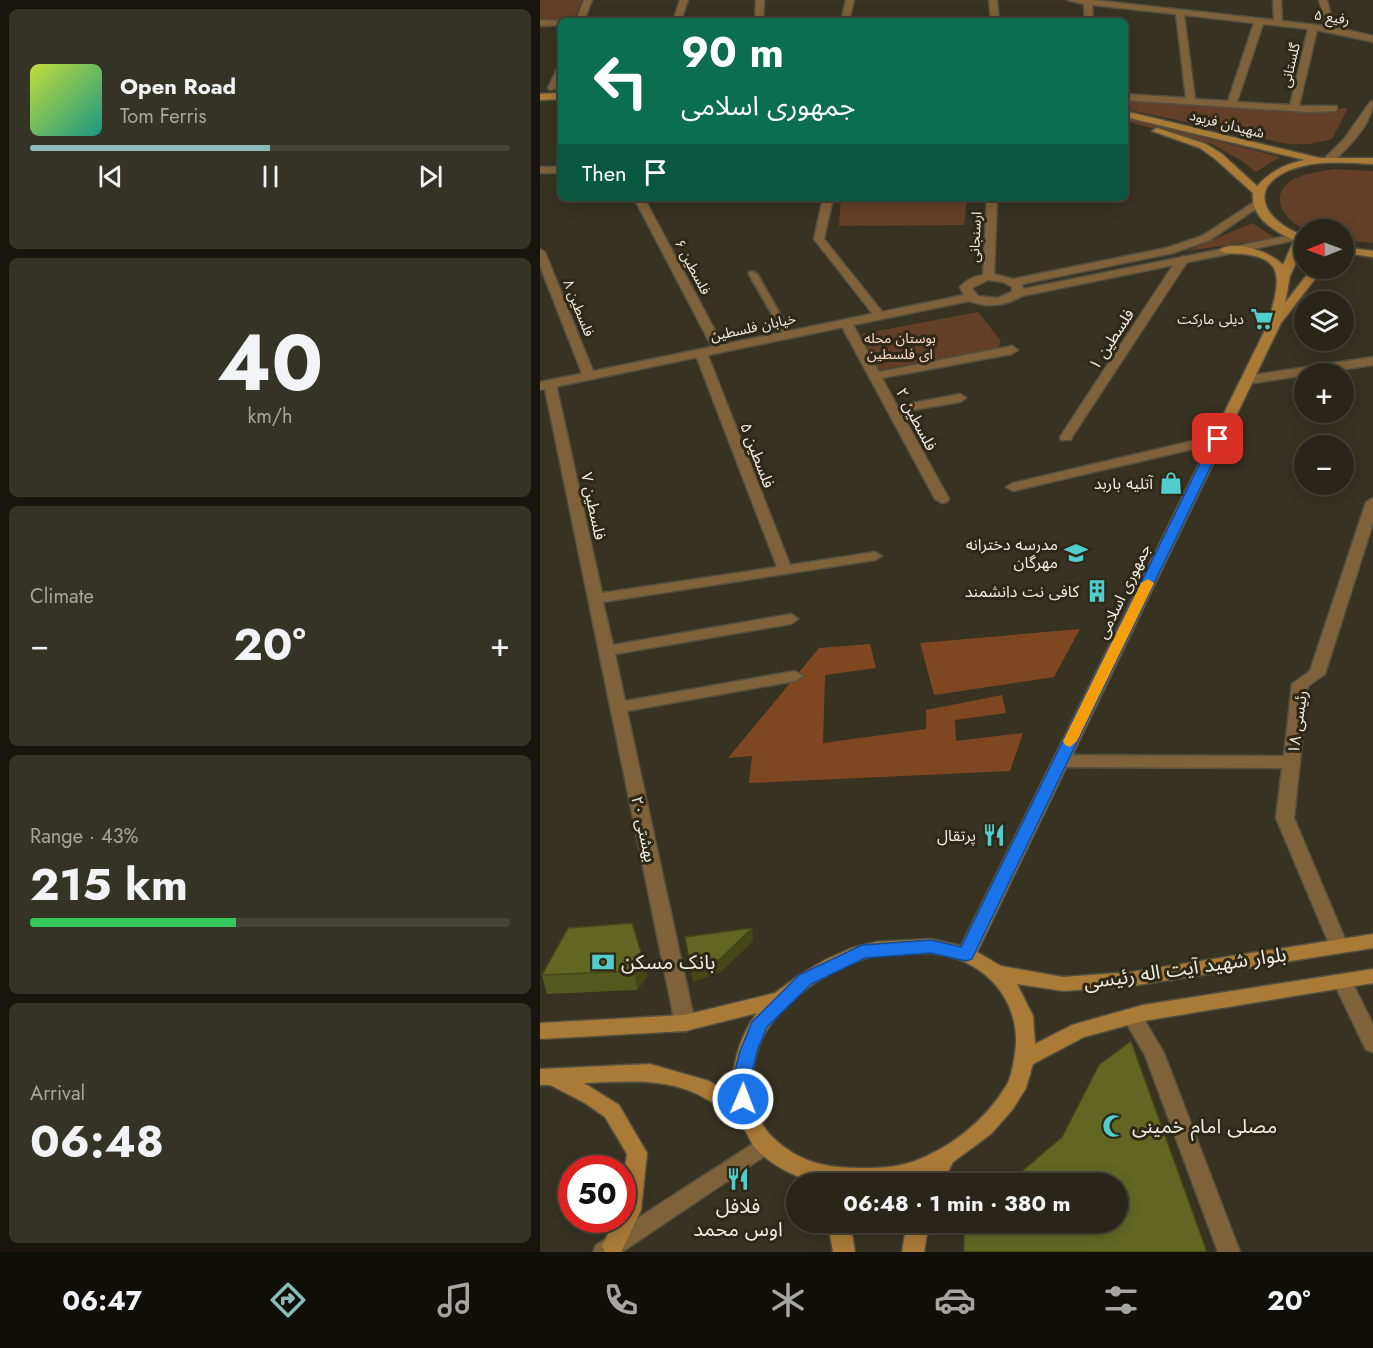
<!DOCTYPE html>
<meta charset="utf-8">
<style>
:root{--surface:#292619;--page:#353226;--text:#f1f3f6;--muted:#a5a5a2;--line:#454338;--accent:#8bbbb9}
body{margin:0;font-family:Jost,"Noto Sans Arabic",sans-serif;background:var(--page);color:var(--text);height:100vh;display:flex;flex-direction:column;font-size:22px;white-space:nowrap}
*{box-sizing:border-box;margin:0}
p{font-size:20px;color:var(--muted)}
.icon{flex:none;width:33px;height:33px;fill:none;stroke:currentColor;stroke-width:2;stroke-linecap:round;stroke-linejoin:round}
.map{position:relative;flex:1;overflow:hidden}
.side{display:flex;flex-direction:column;gap:9px;padding:9px;background:#17150e;width:540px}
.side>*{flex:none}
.top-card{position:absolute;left:18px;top:18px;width:570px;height:183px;border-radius:9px;box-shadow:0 3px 15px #0003,0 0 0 2px var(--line);background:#0b6e4f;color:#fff;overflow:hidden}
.needle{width:39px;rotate:269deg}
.tools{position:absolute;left:754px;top:219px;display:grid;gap:12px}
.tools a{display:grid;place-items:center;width:60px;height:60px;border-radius:50%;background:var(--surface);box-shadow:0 3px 15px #0003,0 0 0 2px var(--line);font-size:30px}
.speed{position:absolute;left:18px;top:1155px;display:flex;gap:12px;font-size:30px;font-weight:700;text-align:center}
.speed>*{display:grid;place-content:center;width:78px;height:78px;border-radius:50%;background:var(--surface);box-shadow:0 3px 15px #0003,0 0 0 2px var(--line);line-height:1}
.speed .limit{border:9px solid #d22;background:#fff;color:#111}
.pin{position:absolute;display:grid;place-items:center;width:51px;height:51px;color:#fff;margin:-26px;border-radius:12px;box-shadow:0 3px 9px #0006}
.me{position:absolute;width:66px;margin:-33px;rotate:1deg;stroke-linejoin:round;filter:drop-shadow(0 0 4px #0008)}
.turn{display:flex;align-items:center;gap:21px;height:126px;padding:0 24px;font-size:27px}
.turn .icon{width:78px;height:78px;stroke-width:2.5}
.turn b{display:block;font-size:42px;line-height:51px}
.then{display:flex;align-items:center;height:57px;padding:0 24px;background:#0003;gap:12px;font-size:22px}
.big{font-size:45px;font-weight:700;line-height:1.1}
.side .card{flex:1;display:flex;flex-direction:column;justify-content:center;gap:9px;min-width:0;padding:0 21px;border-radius:9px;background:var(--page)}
.side .dial{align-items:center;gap:0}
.dial b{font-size:78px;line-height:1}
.song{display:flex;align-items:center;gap:18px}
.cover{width:72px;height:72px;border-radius:9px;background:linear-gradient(135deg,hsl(70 70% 55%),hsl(170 70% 35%))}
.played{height:6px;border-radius:3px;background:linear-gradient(90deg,var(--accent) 50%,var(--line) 50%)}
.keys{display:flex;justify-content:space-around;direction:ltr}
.heat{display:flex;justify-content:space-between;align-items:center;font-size:33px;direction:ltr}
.charge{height:9px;border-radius:4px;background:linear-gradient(90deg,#34c759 43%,var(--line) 0)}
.trip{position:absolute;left:246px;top:1173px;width:342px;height:60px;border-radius:30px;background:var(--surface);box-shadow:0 3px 15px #0003,0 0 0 2px var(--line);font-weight:700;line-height:60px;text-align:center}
.dock{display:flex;height:96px;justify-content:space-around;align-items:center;background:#100f0a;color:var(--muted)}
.dock .icon{width:42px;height:42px}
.dock .on{color:var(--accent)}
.dock b{font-size:27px;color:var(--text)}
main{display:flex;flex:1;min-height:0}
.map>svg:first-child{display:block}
.green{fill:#643f28}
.forest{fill:#7e4722}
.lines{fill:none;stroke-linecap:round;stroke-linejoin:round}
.service-casing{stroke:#545040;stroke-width:4}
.minor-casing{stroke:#545040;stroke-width:3}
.tertiary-casing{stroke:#545040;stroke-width:3}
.secondary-casing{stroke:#545040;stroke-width:3}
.service{fill:#7f613a;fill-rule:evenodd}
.minor{fill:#7f613a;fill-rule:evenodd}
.tertiary{fill:#7f613a;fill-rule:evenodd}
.secondary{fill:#aa7a37;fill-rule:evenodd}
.wall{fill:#53591e}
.shaded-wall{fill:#444818}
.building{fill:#616723;stroke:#444818;stroke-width:1.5}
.route{fill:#1a73e8;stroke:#114b97;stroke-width:1.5}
.slow{fill:#f59e0b}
.labels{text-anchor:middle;stroke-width:6;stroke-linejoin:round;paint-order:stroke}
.far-street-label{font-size:14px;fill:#efece1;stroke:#2d2817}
.far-poi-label{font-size:14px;fill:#efece1;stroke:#2d2817;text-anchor:end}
.far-park-label{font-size:14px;fill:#fedac6;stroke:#2d2817}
.street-label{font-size:16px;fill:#efece1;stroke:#2d2817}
.poi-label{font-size:16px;fill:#efece1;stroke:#2d2817;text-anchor:end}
.near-poi-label{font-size:20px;fill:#efece1;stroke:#2d2817;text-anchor:start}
.near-street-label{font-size:20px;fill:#efece1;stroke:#2d2817}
</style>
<main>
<section class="side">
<div class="card">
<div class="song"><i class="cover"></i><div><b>Open Road</b><p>Tom Ferris</p></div></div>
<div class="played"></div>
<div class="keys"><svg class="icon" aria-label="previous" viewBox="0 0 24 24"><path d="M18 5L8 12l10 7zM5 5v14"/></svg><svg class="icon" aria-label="pause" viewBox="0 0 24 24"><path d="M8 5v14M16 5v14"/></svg><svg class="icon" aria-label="next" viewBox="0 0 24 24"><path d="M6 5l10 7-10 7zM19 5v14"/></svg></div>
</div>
<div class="card dial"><b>40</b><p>km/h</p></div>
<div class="card"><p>Climate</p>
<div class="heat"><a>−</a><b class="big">20°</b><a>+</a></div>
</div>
<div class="card"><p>Range · 43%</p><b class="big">215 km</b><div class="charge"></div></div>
<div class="card"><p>Arrival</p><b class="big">06:48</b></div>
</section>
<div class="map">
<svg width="833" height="1252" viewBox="0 0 833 1252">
<rect width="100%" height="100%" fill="#373221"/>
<!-- green -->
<path class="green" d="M0,0H42L34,21H0Z
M585,100L762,112L806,108L807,110L792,139L770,144H748L585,109Z
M585,118L603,122L740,157L716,172L702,161L672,144L585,121Z
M794,169L833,171V243L804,240V230C793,230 781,231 771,230C746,226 726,196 752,180C765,173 780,172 794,169Z
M301,198H427L424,225L299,226Z
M712,223L735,238L647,251Z
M438,312L461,341L458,348L339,370L321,334Z"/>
<!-- forest -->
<path class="forest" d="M540,629L514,677L394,695L380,643Z
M330,644L336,668L285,675L283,743L386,729V710L462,695L466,713L415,720L416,741L483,733L470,771L209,783L212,756L188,758L279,648Z"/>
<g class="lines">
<!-- service casing -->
<g class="service-casing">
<path id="service" d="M210,272H213L217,274L252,335L251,337H248L244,335L209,274Z"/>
</g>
<!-- minor casing -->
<g class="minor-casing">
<path id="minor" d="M44,0H52L44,21H36Z
M140,0H148L141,21H133Z
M216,0H224L223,21H215Z
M306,0H314L309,21H301Z
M527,0H553L734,20L733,0H741L742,21L785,26L779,0H787L794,27L833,36V42L777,30L759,106H797V110L794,111L768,112L585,100V94L646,98L636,14L552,5L553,21H545L544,4ZM644,15L714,23L688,101L655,99ZM723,24L768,29L750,105L697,102Z
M0,20L25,21H21V25L0,26Z
M21,66V80L18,88L10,90L8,88L17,69Z
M0,167H21V173H0Z
M94,198H104L185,349L183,352L179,353L173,349Z
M283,198H293L284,239L344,314V318H336L274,239Z
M0,249L5,252L55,376L53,379H45L43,376L0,266Z
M643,256L649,259L532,437L531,440H521L520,437L637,259Z
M306,319L312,323L339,372L472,346L478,350L472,354L342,378L357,406L420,394L426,398L420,402L361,412L409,499L407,502L402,503L395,499L300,323Z
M161,349L167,353L250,565L335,552L342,556L335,560L63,602L73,645L251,614L258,619L251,624L75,654L85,701L255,671L263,676L255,681L87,711L155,1023L152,1029L145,1031L138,1029L135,1023L4,384L10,380L16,384L62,593L237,567L155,353Z
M833,357V365L707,384L701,380L707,376Z
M678,435L684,439L683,442L473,491L466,487L473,483Z
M833,498V523L785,674L768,686L754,818L808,946L806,951L799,953L792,951L790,946L736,818L742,768L521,767L515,765L513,761L515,757L521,755L744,756L752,684L770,671L826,502Z
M802,974L809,976L833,1024V1052L826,1050L793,981L795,976Z
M592,1008L599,1011L624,1053L700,1252H678L605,1055L582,1016L585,1011Z"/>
</g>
<!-- tertiary casing -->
<g class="tertiary-casing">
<path id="tertiary" d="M449,0H457L459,21H451Z
M833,101C833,124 808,147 793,162H785V158L804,139L830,102Z
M447,198H457L454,274L473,279L626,248L662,236L714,202L723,204L670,240L633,253L482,284L483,289L757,234L762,237L757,240L482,296C466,306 447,308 429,301L0,390V382L424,295L420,287C426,280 434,276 443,275ZM448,280L463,282L472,287V292L457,298L438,296L432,288Z
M225,1136L232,1139L235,1145L232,1151L82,1252H53L56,1245Z"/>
</g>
<!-- secondary casing -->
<g class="secondary-casing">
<path id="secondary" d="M21,93V99L0,100V94Z
M585,111L780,158H833V164C809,163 783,160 759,167C704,183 721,221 765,236V243L750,276L745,303L770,271L787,268L778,275L741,323L437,952L461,966L523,977L591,972L833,934V948L591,986L523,991L477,984L493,1016L495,1044L532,1025L603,1005L833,969V983L603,1021L544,1037L493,1064L486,1088L473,1109L451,1134L413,1162L402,1184H381L385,1176C361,1185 305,1188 280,1183C259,1179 234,1167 219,1152C210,1144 207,1130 199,1121C192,1113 167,1099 157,1094C121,1077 82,1082 44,1083L79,1105L107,1153L101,1210L81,1252H65L62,1246L75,1220H82V1185L87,1154L65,1117L45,1103L10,1085H0V1069L110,1064L169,1081L193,1096C191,1067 199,1037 217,1013L145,1031L0,1039V1023L145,1015L235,993L258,976L285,960L312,948L336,942L391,939L421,946L729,322C736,288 751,258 702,254C693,253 685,255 679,250C694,239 731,252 743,265L754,240C735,232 710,217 713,193L674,158L660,148L612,131L617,128L666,144L682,154L717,186C731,171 745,164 765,160L585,117ZM391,953C400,955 409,956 418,959C461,976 483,1015 474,1060C472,1069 471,1079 466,1086C446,1120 409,1149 372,1162C355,1168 336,1168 318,1168C295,1168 273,1165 253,1153C227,1136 216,1123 213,1091C206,1024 267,980 323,959C344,951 369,954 391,953Z
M804,247L833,251V257L804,253Z
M288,1222H310L315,1252H293Z
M367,1222H389L384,1252H362Z"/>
</g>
<!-- service -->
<use href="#service" class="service"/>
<!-- minor -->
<use href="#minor" class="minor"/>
<!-- tertiary -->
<use href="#tertiary" class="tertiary"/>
<!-- secondary -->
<use href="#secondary" class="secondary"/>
</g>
<!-- wall -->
<path class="wall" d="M566,581V587L562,594H552L548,588V582Z
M103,958L107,977L97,990L7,994L2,975Z"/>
<!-- shaded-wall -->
<path class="shaded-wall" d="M566,581V587L562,594V588Z
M212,928L213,941L181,972L153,982L151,969Z
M103,958L107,977L97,990L94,971Z"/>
<!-- building -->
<path class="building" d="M566,581L562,588H552L548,582Z
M92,923L103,958L94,971L2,975L28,928Z
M212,928L180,959L151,969L145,937Z
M591,1041L667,1252H424V1222H578V1184H467L522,1137L559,1065Z"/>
<!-- route -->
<path class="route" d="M678,436L684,439L432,959L426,961L391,953L325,958L271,984L227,1027L217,1051L210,1082L213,1099L210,1104L203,1106L197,1104L192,1082L200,1051L212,1022L259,975L322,945L391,940L421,947L672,439Z"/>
<!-- slow -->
<path class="slow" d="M608,579L614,583L537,741L530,747L525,745L523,741L601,583Z"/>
<!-- icons -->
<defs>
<g id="supermarket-bare" transform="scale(1.8)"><path d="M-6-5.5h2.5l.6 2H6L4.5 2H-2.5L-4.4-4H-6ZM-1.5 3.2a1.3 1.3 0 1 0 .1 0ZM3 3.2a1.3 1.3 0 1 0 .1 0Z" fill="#52cdce" stroke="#2d2817" stroke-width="2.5" paint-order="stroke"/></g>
<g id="shop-bare" transform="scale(1.8)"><path d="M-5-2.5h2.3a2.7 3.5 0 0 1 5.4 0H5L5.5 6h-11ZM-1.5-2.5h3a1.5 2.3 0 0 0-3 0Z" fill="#52cdce" stroke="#2d2817" stroke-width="2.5" paint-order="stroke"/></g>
<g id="school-bare" transform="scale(1.8)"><path d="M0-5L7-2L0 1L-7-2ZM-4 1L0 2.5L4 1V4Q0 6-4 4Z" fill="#52cdce" stroke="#2d2817" stroke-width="2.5" paint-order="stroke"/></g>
<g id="building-bare" transform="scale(1.8)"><path d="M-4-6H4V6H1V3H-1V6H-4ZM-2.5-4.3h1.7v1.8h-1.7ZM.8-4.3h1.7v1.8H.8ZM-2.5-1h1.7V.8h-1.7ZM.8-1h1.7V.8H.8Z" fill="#52cdce" stroke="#2d2817" stroke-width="2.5" paint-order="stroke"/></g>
<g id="restaurant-bare" transform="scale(1.8)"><path d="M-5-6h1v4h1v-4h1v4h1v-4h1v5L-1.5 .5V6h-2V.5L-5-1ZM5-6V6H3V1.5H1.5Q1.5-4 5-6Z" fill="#52cdce" stroke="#2d2817" stroke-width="2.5" paint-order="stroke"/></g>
<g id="bank-bare" transform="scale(1.8)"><path d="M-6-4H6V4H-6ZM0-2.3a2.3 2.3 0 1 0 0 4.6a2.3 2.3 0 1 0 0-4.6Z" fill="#52cdce" stroke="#2d2817" stroke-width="2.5" paint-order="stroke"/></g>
<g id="mosque-bare" transform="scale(1.8)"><path d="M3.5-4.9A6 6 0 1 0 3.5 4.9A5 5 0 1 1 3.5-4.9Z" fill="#52cdce" stroke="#2d2817" stroke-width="2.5" paint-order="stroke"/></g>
</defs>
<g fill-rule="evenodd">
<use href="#supermarket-bare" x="722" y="319"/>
<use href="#shop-bare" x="631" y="483"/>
<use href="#school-bare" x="536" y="553"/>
<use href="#building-bare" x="557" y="591"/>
<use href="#restaurant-bare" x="454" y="835"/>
<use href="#bank-bare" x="63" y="962"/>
<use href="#mosque-bare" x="574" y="1126"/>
<use href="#restaurant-bare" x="198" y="1179"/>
</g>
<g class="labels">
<!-- far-street labels -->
<g class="far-street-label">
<text transform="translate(792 17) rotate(9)" y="5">رفیع ۵</text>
<text transform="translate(750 65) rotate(-77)" y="5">گلستانی</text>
<text transform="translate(687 124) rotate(14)" y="5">شهيدان فربود</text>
<text transform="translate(435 237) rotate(-87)" y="5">ارسنجانی</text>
<text transform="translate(153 267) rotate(62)" y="5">فلسطین ۶</text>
<text transform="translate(39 308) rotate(68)" y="5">فلسطین ۸</text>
<text transform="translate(213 327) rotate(-12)" y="5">خیابان فلسطین</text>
</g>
<!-- far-poi labels -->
<g class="far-poi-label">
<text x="704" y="324">دیلی مارکت</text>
</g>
<!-- far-park labels -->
<g class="far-park-label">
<text x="360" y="343">بوستان محله<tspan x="360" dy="16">ای فلسطین</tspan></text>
</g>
<!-- street labels -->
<g class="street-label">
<text transform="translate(571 339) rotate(-57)" y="6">فلسطین ۱</text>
<text transform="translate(377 419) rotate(62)" y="6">فلسطین ۲</text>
<text transform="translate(218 455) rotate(69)" y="6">فلسطین ۵</text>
<text transform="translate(54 506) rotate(78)" y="6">فلسطین ۷</text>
<text transform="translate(583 591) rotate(-64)" y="6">جمهوری اسلامی</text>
<text transform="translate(757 722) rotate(-82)" y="6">رئیسی ۱۸</text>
<text transform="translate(104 829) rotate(78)" y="6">بهشتی ۲۰</text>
</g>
<!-- poi labels -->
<g class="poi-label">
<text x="613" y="489">آتلیه باربد</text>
<text x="518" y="550">مدرسه دخترانه<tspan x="518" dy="18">مهرگان</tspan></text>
<text x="539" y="597">کافی نت دانشمند</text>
<text x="436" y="841">پرتقال</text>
</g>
<!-- near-poi labels -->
<g class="near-poi-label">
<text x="81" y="969">بانک مسکن</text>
<text x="592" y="1133">مصلی امام خمینی</text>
<text x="198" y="1213" text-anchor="middle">فلافل<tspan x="198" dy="23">اوس محمد</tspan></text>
</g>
<!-- near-street labels -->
<g class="near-street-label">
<text transform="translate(645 968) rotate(-8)" y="7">بلوار شهید آیت اله رئیسی</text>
</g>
</g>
</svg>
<div class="tools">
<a><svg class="needle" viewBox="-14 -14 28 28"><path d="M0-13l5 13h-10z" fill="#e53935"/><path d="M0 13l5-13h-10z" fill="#a5a5a2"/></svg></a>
<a><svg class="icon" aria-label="layers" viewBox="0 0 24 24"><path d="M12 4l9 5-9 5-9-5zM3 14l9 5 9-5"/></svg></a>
<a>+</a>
<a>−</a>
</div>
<div class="speed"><div class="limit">50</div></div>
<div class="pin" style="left:678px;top:439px;background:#d93025"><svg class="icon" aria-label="arrive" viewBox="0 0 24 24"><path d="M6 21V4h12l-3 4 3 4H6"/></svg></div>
<svg class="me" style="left:203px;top:1099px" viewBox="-20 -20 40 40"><circle r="17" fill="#1a73e8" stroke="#fff" stroke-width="3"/><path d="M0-11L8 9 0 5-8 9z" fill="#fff"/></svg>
<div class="trip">06:48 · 1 min · 380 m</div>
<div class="top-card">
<div class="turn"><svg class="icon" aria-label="left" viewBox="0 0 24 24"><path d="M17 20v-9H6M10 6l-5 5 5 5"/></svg><div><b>90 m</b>جمهوری اسلامی</div></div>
<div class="then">Then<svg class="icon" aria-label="arrive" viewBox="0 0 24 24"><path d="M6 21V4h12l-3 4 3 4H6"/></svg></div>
</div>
</div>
</main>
<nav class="dock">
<b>06:47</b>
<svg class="icon on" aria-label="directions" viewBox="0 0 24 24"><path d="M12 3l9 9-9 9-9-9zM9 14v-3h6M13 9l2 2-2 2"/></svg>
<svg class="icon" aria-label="music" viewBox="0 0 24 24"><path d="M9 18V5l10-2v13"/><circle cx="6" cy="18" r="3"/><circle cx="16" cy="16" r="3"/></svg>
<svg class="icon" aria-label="phone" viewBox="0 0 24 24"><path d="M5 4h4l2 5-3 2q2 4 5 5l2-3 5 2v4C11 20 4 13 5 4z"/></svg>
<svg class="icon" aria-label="climate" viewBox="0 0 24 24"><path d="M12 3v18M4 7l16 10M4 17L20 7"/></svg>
<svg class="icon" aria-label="car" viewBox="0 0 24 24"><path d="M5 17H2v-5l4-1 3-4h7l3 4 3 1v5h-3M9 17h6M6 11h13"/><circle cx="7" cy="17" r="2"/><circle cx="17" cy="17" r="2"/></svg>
<svg class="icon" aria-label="filters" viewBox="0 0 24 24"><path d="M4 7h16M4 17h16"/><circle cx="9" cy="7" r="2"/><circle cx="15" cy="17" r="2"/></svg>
<b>20°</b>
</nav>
